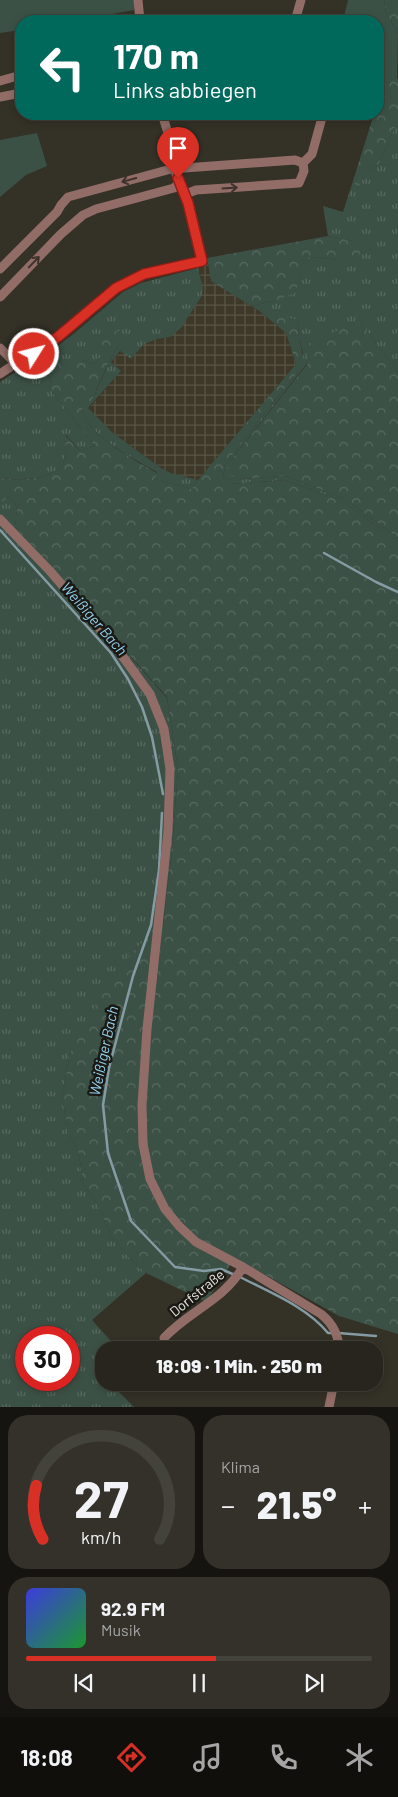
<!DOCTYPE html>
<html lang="de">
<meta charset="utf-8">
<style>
:root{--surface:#27251d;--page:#33312a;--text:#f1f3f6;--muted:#a4a5a4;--line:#43423b;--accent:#d93025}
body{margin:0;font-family:Barlow,sans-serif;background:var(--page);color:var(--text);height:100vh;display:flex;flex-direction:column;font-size:19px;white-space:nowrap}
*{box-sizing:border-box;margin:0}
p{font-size:16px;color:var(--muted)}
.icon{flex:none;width:28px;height:28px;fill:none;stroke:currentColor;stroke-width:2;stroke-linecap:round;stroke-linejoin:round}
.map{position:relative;height:1407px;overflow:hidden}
.drawer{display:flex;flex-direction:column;gap:8px;padding:8px;background:#151410;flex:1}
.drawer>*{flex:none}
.hud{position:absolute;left:15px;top:15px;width:369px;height:105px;border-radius:20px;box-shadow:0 2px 8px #0003,0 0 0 1px var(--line);background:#00695c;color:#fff;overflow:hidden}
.speed{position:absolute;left:15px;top:1326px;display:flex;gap:10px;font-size:25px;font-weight:700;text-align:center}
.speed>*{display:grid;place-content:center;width:65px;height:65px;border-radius:50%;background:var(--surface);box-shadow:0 2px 8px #0003,0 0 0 1px var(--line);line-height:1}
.speed .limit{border:8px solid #d22;background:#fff;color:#111}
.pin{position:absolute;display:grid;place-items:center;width:42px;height:42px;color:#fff;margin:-51px -21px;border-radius:50% 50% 50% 0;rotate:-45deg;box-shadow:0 0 5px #0007}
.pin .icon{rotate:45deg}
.me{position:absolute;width:55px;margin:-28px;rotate:54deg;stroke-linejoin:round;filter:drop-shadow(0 0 4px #0008)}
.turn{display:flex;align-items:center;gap:18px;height:105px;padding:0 15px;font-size:22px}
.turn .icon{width:65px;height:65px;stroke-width:2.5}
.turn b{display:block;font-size:35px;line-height:42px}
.big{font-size:38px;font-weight:800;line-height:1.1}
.drawer .tile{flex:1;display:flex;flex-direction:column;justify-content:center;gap:8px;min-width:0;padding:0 18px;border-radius:20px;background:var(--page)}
.drawer .dial{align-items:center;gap:0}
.dial svg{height:130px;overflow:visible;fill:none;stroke:var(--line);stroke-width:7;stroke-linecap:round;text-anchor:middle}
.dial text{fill:var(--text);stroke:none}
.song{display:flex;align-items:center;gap:15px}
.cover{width:60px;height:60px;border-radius:8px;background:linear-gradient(135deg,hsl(240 70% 55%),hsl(130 70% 35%))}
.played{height:5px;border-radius:2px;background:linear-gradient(90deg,var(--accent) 55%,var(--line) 55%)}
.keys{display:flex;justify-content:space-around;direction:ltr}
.heat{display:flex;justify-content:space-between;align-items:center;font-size:28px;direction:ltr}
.drawer .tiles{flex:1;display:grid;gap:8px;grid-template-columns:1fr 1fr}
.tile:last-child{grid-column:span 2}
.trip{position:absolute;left:95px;top:1341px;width:288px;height:50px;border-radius:20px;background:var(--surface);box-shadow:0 2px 8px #0003,0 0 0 1px var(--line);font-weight:800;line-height:50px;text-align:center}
.dock{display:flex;height:80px;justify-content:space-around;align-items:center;background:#100f0c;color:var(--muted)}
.dock .icon{width:35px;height:35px}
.dock .active{color:var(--accent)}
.dock b{font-size:22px;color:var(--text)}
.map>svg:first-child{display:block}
.industrial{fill:url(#industrial-grid)}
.grass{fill:url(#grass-tufts);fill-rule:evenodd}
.forest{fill:url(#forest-crowns)}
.park{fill:#3c5146}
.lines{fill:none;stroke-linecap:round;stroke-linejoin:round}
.stream{stroke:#849ba4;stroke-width:2.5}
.street{stroke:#926d68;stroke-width:9}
.oneway{stroke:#3e322d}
.route-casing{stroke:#8d1f18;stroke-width:12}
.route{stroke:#d93025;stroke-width:9}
.labels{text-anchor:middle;stroke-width:5;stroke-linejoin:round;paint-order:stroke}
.street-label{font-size:14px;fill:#e5e3dc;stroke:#1a1914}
.water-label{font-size:15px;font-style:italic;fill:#92cfed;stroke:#1a1914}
</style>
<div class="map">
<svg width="398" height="1407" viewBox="0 0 398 1407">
<defs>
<pattern id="industrial-grid" width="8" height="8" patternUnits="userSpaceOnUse" patternTransform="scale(1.25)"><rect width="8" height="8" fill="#3d3827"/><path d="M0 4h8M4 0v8" fill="none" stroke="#595546"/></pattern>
<pattern id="grass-tufts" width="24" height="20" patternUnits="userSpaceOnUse" patternTransform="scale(1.25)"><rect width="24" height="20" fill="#3c5146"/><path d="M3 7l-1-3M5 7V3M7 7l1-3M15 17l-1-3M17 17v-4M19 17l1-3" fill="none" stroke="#586a60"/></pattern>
<pattern id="forest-crowns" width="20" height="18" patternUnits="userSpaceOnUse" patternTransform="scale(1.25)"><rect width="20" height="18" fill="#3c5146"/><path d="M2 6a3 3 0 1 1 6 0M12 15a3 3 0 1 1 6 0" fill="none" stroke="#586a60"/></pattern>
</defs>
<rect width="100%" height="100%" fill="#343127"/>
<!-- industrial -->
<path class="industrial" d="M207,258L211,281L258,310L286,333L296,364L198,480L171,473L161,468L113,433L88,409L121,371L111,362L121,351L131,359L144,344L157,339L170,337L201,277L198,268Z"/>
<!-- grass -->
<path class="grass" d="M398,125V372L359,321L308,362L228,464L239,479L285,476L345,499L398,538V541L376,526L343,501L285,480L230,484L223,476L226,463L300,369L303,353L299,338L298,321L258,310L251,306L274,301L300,279L297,262L310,257L340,260L354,241L328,236L323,206L343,212L353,181L358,188L364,173L379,164L395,127Z
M198,268L203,288L201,297L181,328L170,337L157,339L144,344L131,359L120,351L111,362L121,371L88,408L113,433L161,468L171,473L198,480L192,489L155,479L157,472C134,459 86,435 82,408H88C100,385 108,361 122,339L102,355L95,364L82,360L42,368L51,379L49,388L95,446L80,451L66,435V451L62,468L43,477L19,480L0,478V382L11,375L37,361L71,336L123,292L141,283Z
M9,496L17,507L15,527L167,698L178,769L172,850L163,925L134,950L70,1053L62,1097L68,1132L79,1154L83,1183L100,1209L111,1236L127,1255L146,1273L92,1320L119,1350H104V1382L117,1383L116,1389L134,1407H0V504ZM26,1338H69V1380H26Z"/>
<!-- forest -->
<path class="forest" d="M384,0H398V33L386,14Z
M398,78V125L395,127L379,164L364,173L358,189L353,181L374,114H378V103L384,83Z
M328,236L354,241L364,251L358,255L340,260L310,257L298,262L300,279L295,293L274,301L251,306L211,281L207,258Z
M258,310L298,320L299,338L304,361L300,369L226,463L223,476L230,484L285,480L343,501L376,526L398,541V1334L339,1316L235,1258L206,1302L146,1273L127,1255L111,1236L100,1209L83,1183L79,1154L68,1132L62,1097L70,1053L98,1001L134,950L163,925L172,850L178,769L167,697L15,527L17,507L9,496L0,504V478L19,480L43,477L62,468L66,451L65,435L80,451L95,446L49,388L51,379L42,368L41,360H82L95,364L102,355L101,341L119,329L122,339C108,361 99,385 88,409L82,408C86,435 135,460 157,473L155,479L192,489L198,480L296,364L286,333Z
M359,321L398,372V538L345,499L285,476L239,479L227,474L228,464L308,363L305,345Z"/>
<!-- park -->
<path class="park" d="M0,0H134V10L73,21H21V30L0,33Z
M348,0H384L386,14L398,33L397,80L384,83L378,81V21H343Z
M37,133L47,166L26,175L0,197V140Z"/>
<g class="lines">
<!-- stream -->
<path class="stream" d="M0,530L111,653L128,679L142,707L152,737L163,794
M324,553L376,582L398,592
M162,813L159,870L151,925L133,976L109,1068L103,1105L108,1153L131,1221L175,1267L204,1271L221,1269L235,1275
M240,1277C269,1292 307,1307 328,1333H332
M338,1333L376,1336"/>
<!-- street -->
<path class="street" d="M138,0L140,21
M295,21L301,0
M0,81L21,75
M0,97L21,93
M303,163L312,154L323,114
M186,194L196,190L299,183L304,171L303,163
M0,269L57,212L61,205L68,197L171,169L295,160L303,163
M0,297L61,234L83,215L96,209L174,188L179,183
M0,348L15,363
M0,374C19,360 39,351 58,336C83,317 105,292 134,278C155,269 180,266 202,261L189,203L176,174L174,152L162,114
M0,519L50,571L115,646L150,694L164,729L170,769L168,831L147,1029L142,1105L143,1144L150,1179L165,1209L179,1226L196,1242L243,1267L321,1314C332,1323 339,1335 339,1350
M164,1338C190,1310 223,1301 243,1267
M329,1407L334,1382"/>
</g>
<!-- one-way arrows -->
<defs><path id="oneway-shaft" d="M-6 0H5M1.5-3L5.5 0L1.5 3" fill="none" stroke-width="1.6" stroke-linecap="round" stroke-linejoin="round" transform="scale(1.25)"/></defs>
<g class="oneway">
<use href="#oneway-shaft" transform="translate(129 180) rotate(165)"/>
<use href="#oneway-shaft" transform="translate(230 188) rotate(-4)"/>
<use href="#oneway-shaft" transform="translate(34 262) rotate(-46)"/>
</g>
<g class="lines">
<!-- route casing -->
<g class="route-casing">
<path id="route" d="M34,354L59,336L116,288L144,274L202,261L188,203L178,178"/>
</g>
<!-- route -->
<use href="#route" class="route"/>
</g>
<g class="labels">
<!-- street labels -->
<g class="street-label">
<text transform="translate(197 1293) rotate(-39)" y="5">Dorfstraße</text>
</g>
<!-- water labels -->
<g class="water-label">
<text transform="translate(94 619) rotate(49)" y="5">Weißiger Bach</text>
<text transform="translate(104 1051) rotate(-78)" y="5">Weißiger Bach</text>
</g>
</g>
</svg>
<div class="speed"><div class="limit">30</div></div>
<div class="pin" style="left:178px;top:178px;background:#d93025"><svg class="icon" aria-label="arrive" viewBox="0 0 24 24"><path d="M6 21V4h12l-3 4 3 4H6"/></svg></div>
<svg class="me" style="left:34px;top:354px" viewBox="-20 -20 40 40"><circle r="17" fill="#d93025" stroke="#fff" stroke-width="3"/><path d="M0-11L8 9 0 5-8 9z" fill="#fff"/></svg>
<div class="trip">18:09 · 1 Min. · 250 m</div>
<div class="hud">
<div class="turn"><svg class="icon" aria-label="left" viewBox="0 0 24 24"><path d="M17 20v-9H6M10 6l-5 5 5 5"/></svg><div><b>170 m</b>Links abbiegen</div></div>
</div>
</div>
<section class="drawer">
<div class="tiles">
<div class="tile dial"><svg viewBox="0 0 100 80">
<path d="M14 69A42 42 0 1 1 86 69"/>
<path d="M14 69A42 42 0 0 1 10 36" stroke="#d93025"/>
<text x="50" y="56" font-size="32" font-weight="700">27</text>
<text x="50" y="72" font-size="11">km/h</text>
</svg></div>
<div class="tile"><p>Klima</p>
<div class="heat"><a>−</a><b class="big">21.5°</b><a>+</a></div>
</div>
<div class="tile">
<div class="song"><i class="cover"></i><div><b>92.9 FM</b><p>Musik</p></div></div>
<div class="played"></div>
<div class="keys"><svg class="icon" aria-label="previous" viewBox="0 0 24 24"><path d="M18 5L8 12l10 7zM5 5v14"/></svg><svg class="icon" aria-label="pause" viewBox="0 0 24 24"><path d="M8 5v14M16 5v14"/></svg><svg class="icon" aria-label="next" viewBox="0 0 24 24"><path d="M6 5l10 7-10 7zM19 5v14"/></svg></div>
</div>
</div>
</section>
<nav class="dock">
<b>18:08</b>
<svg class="icon active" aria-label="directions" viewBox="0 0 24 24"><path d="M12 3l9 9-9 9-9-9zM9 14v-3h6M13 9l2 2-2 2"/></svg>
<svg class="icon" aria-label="music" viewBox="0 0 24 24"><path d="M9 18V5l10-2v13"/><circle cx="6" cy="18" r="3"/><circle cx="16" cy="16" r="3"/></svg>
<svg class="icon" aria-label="phone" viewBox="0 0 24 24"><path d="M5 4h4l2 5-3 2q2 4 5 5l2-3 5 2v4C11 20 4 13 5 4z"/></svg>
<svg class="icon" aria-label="climate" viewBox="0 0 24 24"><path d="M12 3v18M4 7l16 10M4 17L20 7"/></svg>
</nav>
